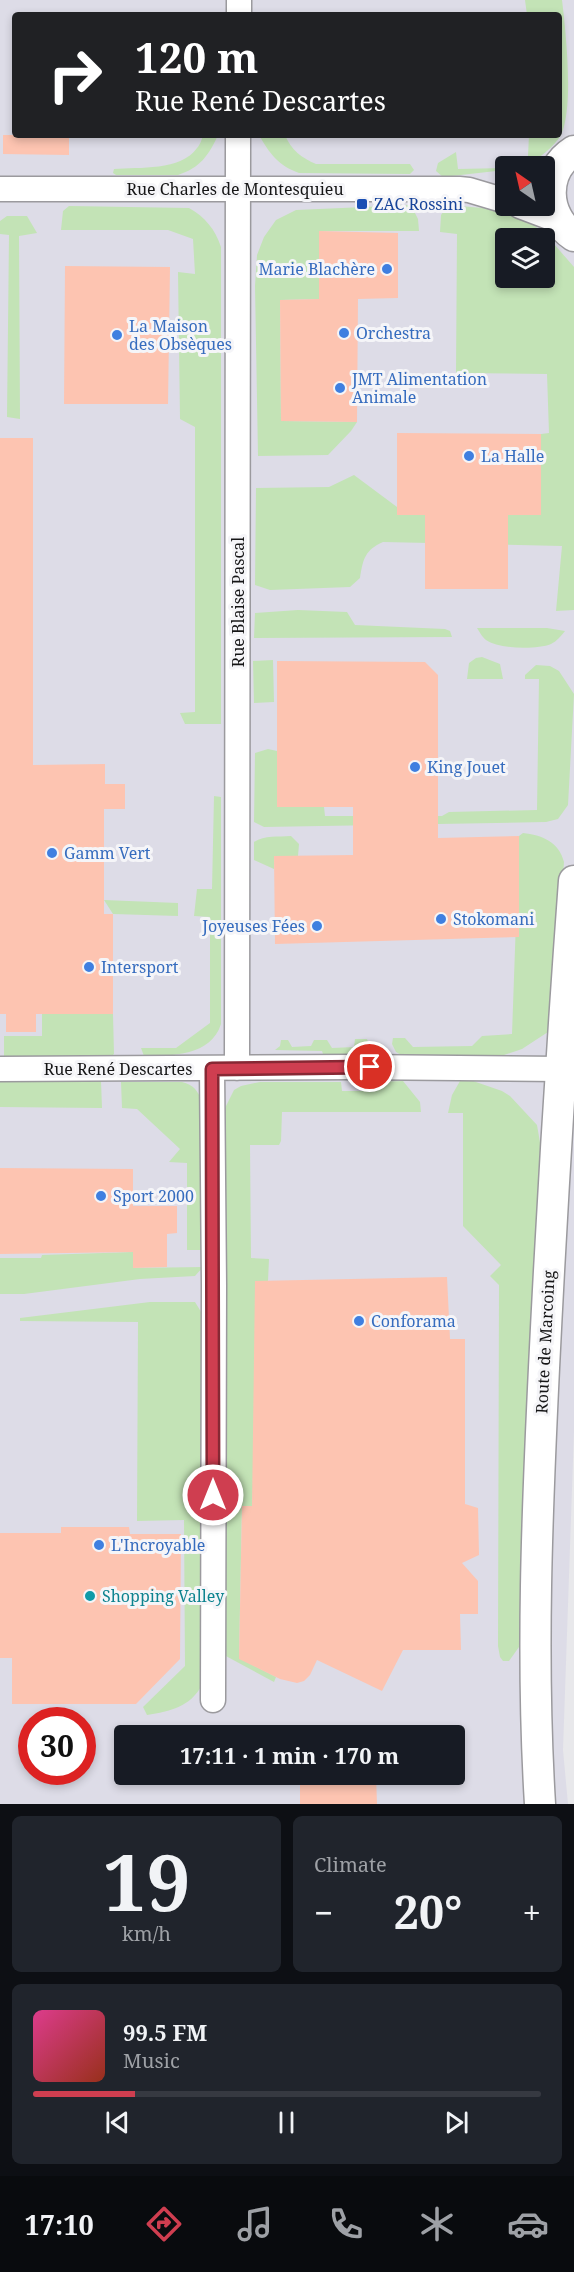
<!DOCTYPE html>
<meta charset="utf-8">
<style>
:root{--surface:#171b24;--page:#20242c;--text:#f1f3f6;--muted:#9ea1a6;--line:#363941;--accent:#cf3e50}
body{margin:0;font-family:"Noto Serif",serif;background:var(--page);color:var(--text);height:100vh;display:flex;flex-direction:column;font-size:22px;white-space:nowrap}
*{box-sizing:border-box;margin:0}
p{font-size:20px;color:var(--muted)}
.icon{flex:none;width:33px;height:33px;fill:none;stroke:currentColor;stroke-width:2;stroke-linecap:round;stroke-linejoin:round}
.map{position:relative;height:1804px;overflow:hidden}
.sheet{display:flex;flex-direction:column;gap:12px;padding:12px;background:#0d0f14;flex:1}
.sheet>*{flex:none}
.guide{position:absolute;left:12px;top:12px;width:550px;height:126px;border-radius:6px;box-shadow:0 3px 9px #0003;background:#202124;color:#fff;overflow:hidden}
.needle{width:39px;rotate:326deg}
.buttons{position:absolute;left:495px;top:156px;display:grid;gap:12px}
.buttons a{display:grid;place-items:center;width:60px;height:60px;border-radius:6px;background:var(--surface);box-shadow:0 3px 9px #0003;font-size:30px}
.speed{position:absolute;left:18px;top:1707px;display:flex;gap:12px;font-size:30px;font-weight:700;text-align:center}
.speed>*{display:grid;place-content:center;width:78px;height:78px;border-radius:50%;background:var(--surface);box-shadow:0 3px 9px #0003;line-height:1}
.speed .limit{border:9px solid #d22;background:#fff;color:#111}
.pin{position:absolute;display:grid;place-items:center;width:51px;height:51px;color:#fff;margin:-26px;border:3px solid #fff;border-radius:50%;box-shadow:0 2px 6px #0007}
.me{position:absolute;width:66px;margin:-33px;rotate:0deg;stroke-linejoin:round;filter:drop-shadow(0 0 4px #0008)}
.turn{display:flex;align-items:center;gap:21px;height:126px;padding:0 24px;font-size:27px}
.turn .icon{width:78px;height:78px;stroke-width:2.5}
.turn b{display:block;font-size:42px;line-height:51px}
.big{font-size:45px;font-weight:700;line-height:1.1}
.sheet .card{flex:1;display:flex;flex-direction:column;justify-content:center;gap:9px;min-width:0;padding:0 21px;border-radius:9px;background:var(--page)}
.sheet .dial{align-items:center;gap:0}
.dial b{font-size:78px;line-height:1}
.song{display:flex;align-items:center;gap:18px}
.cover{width:72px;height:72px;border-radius:9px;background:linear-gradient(135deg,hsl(330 70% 55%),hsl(10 70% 35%))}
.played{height:6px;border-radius:3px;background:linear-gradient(90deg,var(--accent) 20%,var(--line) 20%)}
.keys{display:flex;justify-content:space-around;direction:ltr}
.heat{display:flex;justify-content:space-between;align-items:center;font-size:33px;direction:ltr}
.sheet .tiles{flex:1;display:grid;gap:12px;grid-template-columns:1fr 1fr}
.card:last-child{grid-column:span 2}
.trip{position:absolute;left:114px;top:1725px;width:351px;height:60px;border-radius:6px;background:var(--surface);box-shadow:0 3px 9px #0003;font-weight:700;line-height:60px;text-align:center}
.tab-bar{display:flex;height:96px;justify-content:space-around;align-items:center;background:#090b0e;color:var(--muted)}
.tab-bar .icon{width:42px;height:42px}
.tab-bar .current{color:var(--accent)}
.tab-bar b{font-size:27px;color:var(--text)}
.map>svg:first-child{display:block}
.built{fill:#dddce7;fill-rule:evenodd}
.green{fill:#c3e3b6;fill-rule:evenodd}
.building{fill:#fdc4b1}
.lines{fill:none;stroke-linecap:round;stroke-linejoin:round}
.minor-casing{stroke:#9b9a9e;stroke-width:27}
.tertiary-casing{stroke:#9b9a9e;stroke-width:33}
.minor{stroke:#fff;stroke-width:24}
.tertiary{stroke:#fff;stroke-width:30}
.route-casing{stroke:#872834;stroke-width:15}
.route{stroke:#cf3e50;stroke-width:10}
.transit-dot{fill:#1a4fb4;stroke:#f5f5f8;stroke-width:2}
.shop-dot{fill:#3f7fe0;stroke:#f5f5f8;stroke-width:2}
.culture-dot{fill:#0f9aa8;stroke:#f5f5f8;stroke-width:2}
.labels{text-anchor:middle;stroke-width:6;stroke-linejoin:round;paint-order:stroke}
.street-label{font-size:16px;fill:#151516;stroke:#f5f5f8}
.transit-label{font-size:16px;fill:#164399;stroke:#f5f5f8;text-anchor:start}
.shop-label{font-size:16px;fill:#366cbe;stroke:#f5f5f8;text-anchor:start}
.culture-label{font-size:16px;fill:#0d838f;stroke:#f5f5f8;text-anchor:start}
</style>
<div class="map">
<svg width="574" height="1804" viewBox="0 0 574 1804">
<rect width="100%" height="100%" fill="#e8e8eb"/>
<!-- built -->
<path class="built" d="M0,0H574V1431L563,1750L568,1804H0ZM15,15H560V135H15ZM506,166H544V206H506ZM506,238H544V278H506ZM32,1720H82V1772H32ZM124,1736H454V1774H124Z"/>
<!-- green -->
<path class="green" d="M525,0H562C566,33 574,107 561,135C554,147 539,158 527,166L525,156H528L529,135H560V15H527Z
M203,135H218C209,155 200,168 178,175H116L113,173L114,169C139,167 181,171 197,148C200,145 202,139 203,135Z
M259,135H285C291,150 302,158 316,164H410L414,170L410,174L299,173C279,166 269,153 259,135Z
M456,152L458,169L505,168V170L443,177L436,171L438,163Z
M411,205L418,219L419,231H319V299L280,300L281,421L357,422L351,431L328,455L258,456L255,286L257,255L264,237L276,220L296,210Z
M448,205L483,208L523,219L535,226L547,236L574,267V610L556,611L562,546L383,542C365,550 363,559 360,578L350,587L270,590L255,585L256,488L329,487L354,475L397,507V515H541V434L549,433L547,374L456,373L457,234L440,232L441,215ZM506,238H544V278H506Z
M69,206L189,208C205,217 215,229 221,247V724H185L180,713L195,712V427L180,419L178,272L195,274L193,239L168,230H61L63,211Z
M7,216H27L37,233L19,236L20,419L7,417L9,235L0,234V221Z
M298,610L347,612L355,625L445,629L450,631L452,637L254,638L255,613Z
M477,628H547L565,631C561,636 557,641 551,644C536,650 499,649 486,640C482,637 479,631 477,628Z
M482,657L500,664L503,679H467L469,663L476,658Z
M273,660L274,702L254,703L253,661Z
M536,665L550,666L559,671L574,694L568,805L558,819L546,822L264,827L254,822L255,753L268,749L277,751V807H324L325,816H442L449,812L537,810L539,679H525V675Z
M214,796L221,797V1024C211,1056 172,1056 144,1056L141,1048H176L210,1023V917L194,916L197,889H212Z
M523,833C542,835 559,842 564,862L553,1012L548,1032L522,1049L501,1056H403L396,1052L392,1044L393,1038H405L413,1047L472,1046L482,1036L512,1034L519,836Z
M291,836L299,844L298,856H274V869L254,860V842C265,835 278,837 291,836Z
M104,900L178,903V916L113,914Z
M42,1014H113L114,1054L109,1058H4V1036H42Z
M355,1039H367L370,1048L365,1057H324L322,1051L275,1050L280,1046L281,1040H288L292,1047L311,1046L314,1040H327L332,1048L354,1047Z
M0,1081H101L102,1108L0,1107Z
M403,1081L420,1102L421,1112H282L281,1141L279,1145H250L251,1258L269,1259L268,1281L252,1506H242L239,1658L276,1677L274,1682L224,1655L225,1108L234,1090L241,1086L260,1082H341L342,1091H372V1082Z
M460,1081H473L502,1091L510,1096L537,1125L542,1154L522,1635L519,1647L509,1661H503L500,1657L498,1646L499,1285L490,1276L501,1265L463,1226V1113H448L452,1095Z
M121,1082H182C194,1085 197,1090 202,1101L203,1250H187V1163L169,1162L180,1149L137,1109L122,1108Z
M133,1252L134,1268L203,1267L195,1276L140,1279L24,1294H0V1258H41L42,1255Z
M150,1302H195L203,1315L202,1685C190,1707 171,1711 147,1715L143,1707L185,1666L184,1520L137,1521L138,1322L20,1321V1318Z"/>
<!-- building -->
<path class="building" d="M3,135H69V155L3,154Z
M319,231L398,233V298L358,299L357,422L281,421L280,300L319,299Z
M65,266L170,267L168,404H64Z
M397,433L541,434V515H508V589H425V515H397Z
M0,438H33V765L105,764V784H125V809H104V914H113V1014H36V1032H6V1014H0Z
M277,661L425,662L438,675V838L519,836V937L275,944L274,856L353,855V807H277Z
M0,1168L133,1169V1206H177V1233L167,1234V1267L133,1268V1252L0,1254Z
M447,1277L450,1339H465V1504L478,1508L479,1555L462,1563L478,1581V1614H460L461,1650H403L382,1691L317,1660L310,1675L304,1681L297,1683L280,1679L239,1659L242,1506H252L255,1281Z
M61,1527H129L130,1534H181L180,1659L136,1704H12V1658H0V1533H61Z
M300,1774H376L377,1804H300Z"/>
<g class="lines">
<!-- minor casing -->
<g class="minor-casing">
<path id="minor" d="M239,15V0
M0,189H459L469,190L506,201
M520,206L557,220
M237,1068L238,135
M0,1069L355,1067L560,1069
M212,1069L214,1285L213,1700"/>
</g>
<!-- tertiary casing -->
<g class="tertiary-casing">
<path id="tertiary" d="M574,151C542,171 544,216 574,236
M540,1804C531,1659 537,1513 544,1368C552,1205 562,1043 574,881"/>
</g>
<!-- minor -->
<use href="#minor" class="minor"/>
<!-- tertiary -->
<use href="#tertiary" class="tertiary"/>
</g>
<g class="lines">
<!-- route casing -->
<g class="route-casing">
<path id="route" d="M213,1495L212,1069L370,1067"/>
</g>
<!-- route -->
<use href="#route" class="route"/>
</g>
<!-- markers -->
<rect class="transit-dot" x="356" y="198" width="12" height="12" rx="3"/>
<g class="shop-dot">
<circle cx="387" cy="269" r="6"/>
<circle cx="344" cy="333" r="6"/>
<circle cx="117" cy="335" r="6"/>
<circle cx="340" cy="388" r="6"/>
<circle cx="469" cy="456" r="6"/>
<circle cx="415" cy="767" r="6"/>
<circle cx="52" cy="853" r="6"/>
<circle cx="441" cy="919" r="6"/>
<circle cx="317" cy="926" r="6"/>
<circle cx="89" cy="967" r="6"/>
<circle cx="101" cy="1196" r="6"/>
<circle cx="359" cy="1321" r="6"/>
<circle cx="99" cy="1545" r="6"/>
</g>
<circle class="culture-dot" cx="90" cy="1596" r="6"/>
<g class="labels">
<!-- street labels -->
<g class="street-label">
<text x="235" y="195">Rue Charles de Montesquieu</text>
<text transform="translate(238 602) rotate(-90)" y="6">Rue Blaise Pascal</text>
<text x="118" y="1075">Rue René Descartes</text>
<text transform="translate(545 1342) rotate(-87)" y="6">Route de Marcoing</text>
</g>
<!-- transit labels -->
<g class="transit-label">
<text x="374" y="210">ZAC Rossini</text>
</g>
<!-- shop labels -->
<g class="shop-label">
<text x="375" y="275" text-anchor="end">Marie Blachère</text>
<text x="129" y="332">La Maison<tspan x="129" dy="18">des Obsèques</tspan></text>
<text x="356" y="339">Orchestra</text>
<text x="352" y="385">JMT Alimentation<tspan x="352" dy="18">Animale</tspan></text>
<text x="481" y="462">La Halle</text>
<text x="427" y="773">King Jouet</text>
<text x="64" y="859">Gamm Vert</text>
<text x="453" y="925">Stokomani</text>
<text x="305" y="932" text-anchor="end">Joyeuses Fées</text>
<text x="101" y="973">Intersport</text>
<text x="113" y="1202">Sport 2000</text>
<text x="371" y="1327">Conforama</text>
<text x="111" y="1551">L'Incroyable</text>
</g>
<!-- culture labels -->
<g class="culture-label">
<text x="102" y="1602">Shopping Valley</text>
</g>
</g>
</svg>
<div class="buttons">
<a><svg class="needle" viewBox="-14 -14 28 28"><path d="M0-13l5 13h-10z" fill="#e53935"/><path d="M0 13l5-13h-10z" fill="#9ea1a6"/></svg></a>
<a><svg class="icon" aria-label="layers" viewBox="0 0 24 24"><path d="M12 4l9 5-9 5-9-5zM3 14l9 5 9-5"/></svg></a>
</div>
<div class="speed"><div class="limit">30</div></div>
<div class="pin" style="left:370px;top:1067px;background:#d93025"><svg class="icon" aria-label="arrive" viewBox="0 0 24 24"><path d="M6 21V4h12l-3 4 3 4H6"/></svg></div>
<svg class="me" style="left:213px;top:1495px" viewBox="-20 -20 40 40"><circle r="17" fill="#cf3e50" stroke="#fff" stroke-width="3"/><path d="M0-11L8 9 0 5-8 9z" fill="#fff"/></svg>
<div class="trip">17:11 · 1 min · 170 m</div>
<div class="guide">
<div class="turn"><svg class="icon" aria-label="right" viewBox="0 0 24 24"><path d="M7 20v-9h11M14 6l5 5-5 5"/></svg><div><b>120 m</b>Rue René Descartes</div></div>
</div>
</div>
<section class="sheet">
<div class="tiles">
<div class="card dial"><b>19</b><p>km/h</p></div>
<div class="card"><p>Climate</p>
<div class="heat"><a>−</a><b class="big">20°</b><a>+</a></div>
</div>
<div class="card">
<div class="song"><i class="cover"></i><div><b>99.5 FM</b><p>Music</p></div></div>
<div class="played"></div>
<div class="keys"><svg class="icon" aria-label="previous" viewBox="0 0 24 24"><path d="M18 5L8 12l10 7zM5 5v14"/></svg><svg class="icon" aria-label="pause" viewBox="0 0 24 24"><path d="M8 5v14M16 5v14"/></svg><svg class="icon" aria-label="next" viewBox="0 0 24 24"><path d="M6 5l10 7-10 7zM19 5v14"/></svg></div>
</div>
</div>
</section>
<nav class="tab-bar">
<b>17:10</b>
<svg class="icon current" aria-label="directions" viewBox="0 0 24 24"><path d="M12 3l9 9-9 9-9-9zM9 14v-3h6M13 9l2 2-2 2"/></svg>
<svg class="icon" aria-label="music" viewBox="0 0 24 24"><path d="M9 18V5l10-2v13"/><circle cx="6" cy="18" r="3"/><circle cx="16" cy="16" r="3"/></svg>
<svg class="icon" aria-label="phone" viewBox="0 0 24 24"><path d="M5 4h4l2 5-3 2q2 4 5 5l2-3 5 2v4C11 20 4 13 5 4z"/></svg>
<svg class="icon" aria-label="climate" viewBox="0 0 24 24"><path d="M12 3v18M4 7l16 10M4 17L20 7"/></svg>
<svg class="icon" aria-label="car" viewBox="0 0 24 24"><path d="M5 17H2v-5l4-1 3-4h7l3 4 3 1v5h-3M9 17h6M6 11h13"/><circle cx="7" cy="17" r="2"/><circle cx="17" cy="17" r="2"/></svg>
</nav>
